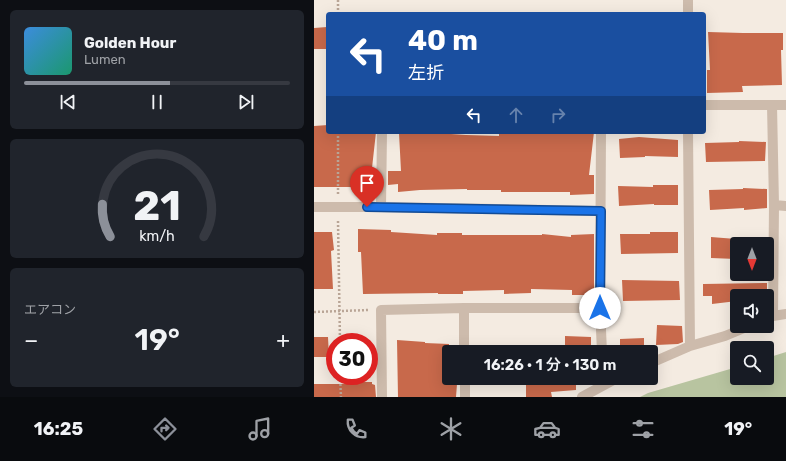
<!DOCTYPE html>
<html lang="ja">
<meta charset="utf-8">
<style>
:root{--surface:#171b24;--page:#20242c;--text:#f1f3f6;--muted:#9ea1a6;--line:#363941;--accent:#8c9099}
body{margin:0;font-family:Rubik,"Noto Sans JP",sans-serif;background:var(--page);color:var(--text);height:100vh;display:flex;flex-direction:column;font-size:15px;white-space:nowrap}
*{box-sizing:border-box;margin:0}
p{font-size:13px;color:var(--muted)}
.icon{flex:none;width:22px;height:22px;fill:none;stroke:currentColor;stroke-width:2;stroke-linecap:round;stroke-linejoin:round}
.map{position:relative;flex:1;overflow:hidden}
.details{display:flex;flex-direction:column;gap:10px;padding:10px;background:#0d0f14;width:314px}
.details>*{flex:none}
.top-card{position:absolute;left:12px;top:12px;width:380px;height:122px;border-radius:4px;box-shadow:0 4px 16px #0002;background:#1a4fa0;color:#fff;overflow:hidden}
.needle{width:26px;rotate:180deg}
.fabs{position:absolute;left:416px;top:237px;display:grid;gap:8px}
.fabs a{display:grid;place-items:center;width:44px;height:44px;border-radius:4px;background:var(--surface);box-shadow:0 4px 16px #0002;font-size:20px}
.speed{position:absolute;left:12px;top:333px;display:flex;gap:8px;font-size:20px;font-weight:700;text-align:center}
.speed>*{display:grid;place-content:center;width:52px;height:52px;border-radius:50%;background:var(--surface);box-shadow:0 4px 16px #0002;line-height:1}
.speed .limit{border:6px solid #d22;background:#fff;color:#111}
.pin{position:absolute;display:grid;place-items:center;width:34px;height:34px;color:#fff;margin:-41px -17px;border-radius:50% 50% 50% 0;rotate:-45deg;box-shadow:0 0 4px #0007}
.pin .icon{rotate:45deg}
.me{position:absolute;width:44px;margin:-22px;rotate:0deg;stroke-linejoin:round;filter:drop-shadow(0 0 3px #0008)}
.turn{display:flex;align-items:center;gap:14px;height:84px;padding:0 16px;font-size:18px}
.turn .icon{width:52px;height:52px;stroke-width:2.5}
.turn b{display:block;font-size:28px;line-height:34px}
.lanes{display:flex;align-items:center;height:38px;padding:0 16px;background:#0003;justify-content:center;gap:20px;direction:ltr}
.lanes .off{opacity:.35}
.big{font-size:30px;font-weight:600;line-height:1.1}
.details .card{flex:1;display:flex;flex-direction:column;justify-content:center;gap:6px;min-width:0;padding:0 14px;border-radius:6px;background:var(--page)}
.details .dial{align-items:center;gap:0}
.dial svg{height:104px;overflow:visible;fill:none;stroke:var(--line);stroke-width:7;stroke-linecap:round;text-anchor:middle}
.dial text{fill:var(--text);stroke:none}
.song{display:flex;align-items:center;gap:12px}
.cover{width:48px;height:48px;border-radius:6px;background:linear-gradient(135deg,hsl(210 70% 55%),hsl(160 70% 35%))}
.played{height:4px;border-radius:2px;background:linear-gradient(90deg,var(--accent) 55%,var(--line) 55%)}
.keys{display:flex;justify-content:space-around;direction:ltr}
.heat{display:flex;justify-content:space-between;align-items:center;font-size:22px;direction:ltr}
.trip{position:absolute;left:128px;top:345px;width:216px;height:40px;border-radius:4px;background:var(--surface);box-shadow:0 4px 16px #0002;font-weight:600;line-height:40px;text-align:center}
.dock{display:flex;height:64px;justify-content:space-around;align-items:center;background:#090b0e;color:var(--muted)}
.dock .icon{width:28px;height:28px}
.dock .current{color:var(--accent)}
.dock b{font-size:18px;color:var(--text)}
main{display:flex;flex:1;min-height:0}
.map>svg:first-child{display:block}
.green{fill:#b8c4a0}
.building{fill:#c8694b}
.lines{fill:none;stroke-linecap:round;stroke-linejoin:round}
.path{stroke:#b9a596;stroke-width:2.5;stroke-dasharray:2 2;stroke-linecap:butt}
.minor{stroke:#cdbbac;stroke-width:10}
.route-casing{stroke:#114b97;stroke-width:10}
.route{stroke:#1a73e8;stroke-width:7}
</style>
<main>
<section class="details">
<div class="card">
<div class="song"><i class="cover"></i><div><b>Golden Hour</b><p>Lumen</p></div></div>
<div class="played"></div>
<div class="keys"><svg class="icon" aria-label="previous" viewBox="0 0 24 24"><path d="M18 5L8 12l10 7zM5 5v14"/></svg><svg class="icon" aria-label="pause" viewBox="0 0 24 24"><path d="M8 5v14M16 5v14"/></svg><svg class="icon" aria-label="next" viewBox="0 0 24 24"><path d="M6 5l10 7-10 7zM19 5v14"/></svg></div>
</div>
<div class="card dial"><svg viewBox="0 0 100 80">
<path d="M14 69A42 42 0 1 1 86 69"/>
<path d="M14 69A42 42 0 0 1 8 44" stroke="#8c9099"/>
<text x="50" y="56" font-size="32" font-weight="700">21</text>
<text x="50" y="72" font-size="11">km/h</text>
</svg></div>
<div class="card"><p>エアコン</p>
<div class="heat"><a>−</a><b class="big">19°</b><a>+</a></div>
</div>
</section>
<div class="map">
<svg width="472" height="397" viewBox="0 0 472 397">
<rect width="100%" height="100%" fill="#f4ebe1"/>
<!-- green -->
<path class="green" d="M472,352V397H326L334,393L423,367V378H453V358Z"/>
<!-- building -->
<path class="building" d="M13,27L14,49H0V28Z
M394,32L429,33H469V50H467L468,85L428,86L429,92L393,93V70H396Z
M14,125V132H62L58,168H61V185L41,187H0V126Z
M107,132L152,135L185,136V133L220,134V132H280L275,175H280V194L256,195V192H187V190H153V189L106,190L84,192V184L74,185V171H87L85,133Z
M325,137L364,140V157L331,156V157L306,158L305,139Z
M425,141L452,142L451,161L392,162L391,143L425,142Z
M339,185H364V205H340V204L305,206L304,186L339,187Z
M429,188L453,189V208L430,210V208L396,210L395,190L429,189Z
M44,229L77,230V232L123,235V233H148V235H228V234L257,237V235L280,234V295H258V290L217,289V293L190,294V290L149,291V294H124V293L49,294L47,252H44Z
M0,232H18L20,250L17,251L19,289H0Z
M336,232H364V253L307,254L306,234H336Z
M397,237L422,239V259L397,258Z
M308,280L365,281L366,300L309,301Z
M453,283V296H423V301L398,304V296H389V284Z
M343,325L368,326L369,342L364,344L342,345Z
M251,336L277,337V352H251Z
M0,337H14L15,357H0Z
M330,338V352H306V339Z
M83,340L111,342V343L135,344V384H143L142,397H84Z
M212,379L262,382V390L237,392L238,397H212Z
M36,382H58V384L61,385L62,397H0V384H36Z"/>
<g class="lines">
<!-- path -->
<path class="path" d="M24,0V14
M24,132V194
M24,221L26,342
M0,312L55,310
M26,376L27,397"/>
<!-- minor -->
<path class="minor" d="M374,14V0
M390,105H472
M458,105L460,205L459,316
M287,132L286,308L288,352
M374,132L376,346
M460,205L472,206
M0,207H67L287,211
M67,207L68,132
M150,308V352
M453,319L459,316L472,314
M337,363L376,346L411,336L435,326
M151,378V397
M68,397L67,310L150,308H286
M268,397L303,378"/>
</g>
<g class="lines">
<!-- route casing -->
<g class="route-casing">
<path id="route" d="M53,207L287,211L286,308"/>
</g>
<!-- route -->
<use href="#route" class="route"/>
</g>
</svg>
<div class="fabs">
<a><svg class="needle" viewBox="-14 -14 28 28"><path d="M0-13l5 13h-10z" fill="#e53935"/><path d="M0 13l5-13h-10z" fill="#9ea1a6"/></svg></a>
<a><svg class="icon" aria-label="sound" viewBox="0 0 24 24"><path d="M4 9h4l5-4v14l-5-4H4zM17 9q2 3 0 6"/></svg></a>
<a><svg class="icon" aria-label="search" viewBox="0 0 24 24"><circle cx="10" cy="10" r="6"/><path d="M15 15l6 6"/></svg></a>
</div>
<div class="speed"><div class="limit">30</div></div>
<div class="pin" style="left:53px;top:207px;background:#d93025"><svg class="icon" aria-label="arrive" viewBox="0 0 24 24"><path d="M6 21V4h12l-3 4 3 4H6"/></svg></div>
<svg class="me" style="left:286px;top:308px" viewBox="-20 -20 40 40"><circle r="19" fill="#fff"/><path d="M0-13L10 11 0 6-10 11z" fill="#1a73e8"/></svg>
<div class="trip">16:26 · 1 分 · 130 m</div>
<div class="top-card">
<div class="turn"><svg class="icon" aria-label="left" viewBox="0 0 24 24"><path d="M17 20v-9H6M10 6l-5 5 5 5"/></svg><div><b>40 m</b>左折</div></div>
<div class="lanes"><svg class="icon" aria-label="left" viewBox="0 0 24 24"><path d="M17 20v-9H6M10 6l-5 5 5 5"/></svg><svg class="icon off" aria-label="ahead" viewBox="0 0 24 24"><path d="M12 20V5M6 11l6-6 6 6"/></svg><svg class="icon off" aria-label="right" viewBox="0 0 24 24"><path d="M7 20v-9h11M14 6l5 5-5 5"/></svg></div>
</div>
</div>
</main>
<nav class="dock">
<b>16:25</b>
<svg class="icon current" aria-label="directions" viewBox="0 0 24 24"><path d="M12 3l9 9-9 9-9-9zM9 14v-3h6M13 9l2 2-2 2"/></svg>
<svg class="icon" aria-label="music" viewBox="0 0 24 24"><path d="M9 18V5l10-2v13"/><circle cx="6" cy="18" r="3"/><circle cx="16" cy="16" r="3"/></svg>
<svg class="icon" aria-label="phone" viewBox="0 0 24 24"><path d="M5 4h4l2 5-3 2q2 4 5 5l2-3 5 2v4C11 20 4 13 5 4z"/></svg>
<svg class="icon" aria-label="climate" viewBox="0 0 24 24"><path d="M12 3v18M4 7l16 10M4 17L20 7"/></svg>
<svg class="icon" aria-label="car" viewBox="0 0 24 24"><path d="M5 17H2v-5l4-1 3-4h7l3 4 3 1v5h-3M9 17h6M6 11h13"/><circle cx="7" cy="17" r="2"/><circle cx="17" cy="17" r="2"/></svg>
<svg class="icon" aria-label="filters" viewBox="0 0 24 24"><path d="M4 7h16M4 17h16"/><circle cx="9" cy="7" r="2"/><circle cx="15" cy="17" r="2"/></svg>
<b>19°</b>
</nav>
